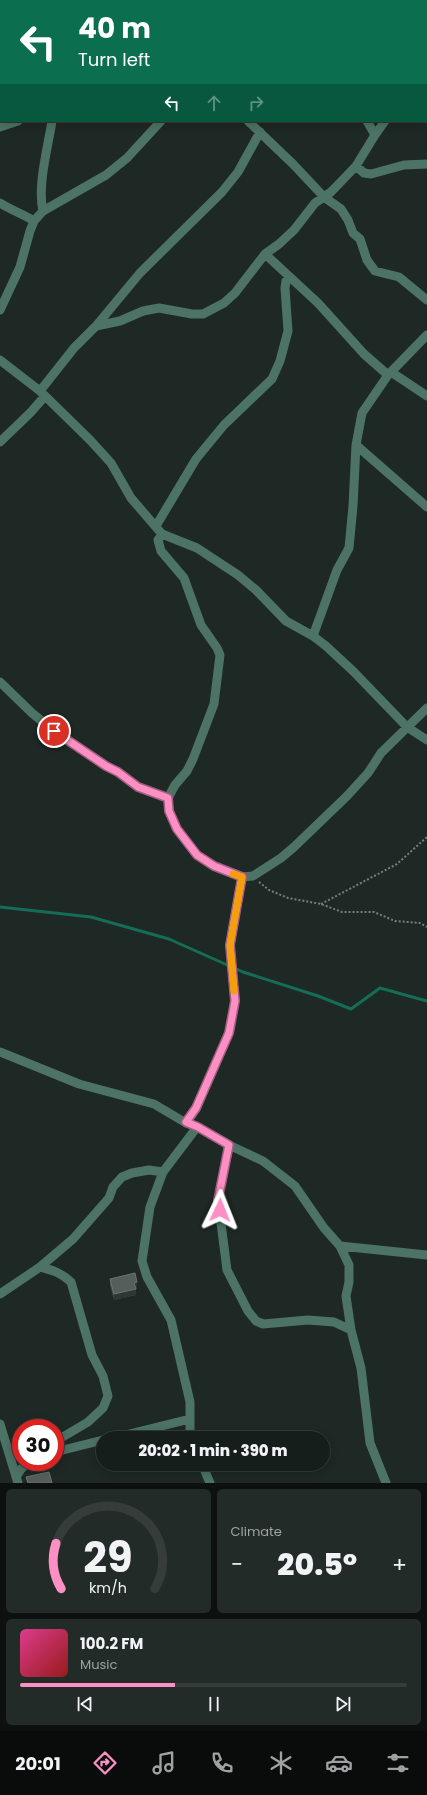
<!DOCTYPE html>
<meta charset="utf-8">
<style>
:root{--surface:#161e1b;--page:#232b28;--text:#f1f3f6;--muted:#9ea2a3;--line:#353c3a;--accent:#fc8fc3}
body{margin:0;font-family:Poppins,sans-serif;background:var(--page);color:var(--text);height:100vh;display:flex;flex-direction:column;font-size:15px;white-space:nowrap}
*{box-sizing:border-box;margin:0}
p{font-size:13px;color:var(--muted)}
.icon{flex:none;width:22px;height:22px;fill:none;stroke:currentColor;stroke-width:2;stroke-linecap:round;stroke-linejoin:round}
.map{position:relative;height:1483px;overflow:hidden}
.drawer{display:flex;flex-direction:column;gap:6px;padding:6px;background:#0c100f;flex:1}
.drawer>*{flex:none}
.banner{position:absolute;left:0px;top:0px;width:427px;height:122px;box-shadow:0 2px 10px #0003,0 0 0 1px var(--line);background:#0b6e4f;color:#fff;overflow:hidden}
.speed{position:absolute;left:12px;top:1419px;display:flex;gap:8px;font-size:20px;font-weight:700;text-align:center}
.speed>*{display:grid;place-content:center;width:52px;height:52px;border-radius:50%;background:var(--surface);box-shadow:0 2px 10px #0003,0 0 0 1px var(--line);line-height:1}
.speed .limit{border:6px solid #d22;background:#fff;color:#111}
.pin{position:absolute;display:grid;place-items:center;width:34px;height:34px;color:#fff;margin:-17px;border:2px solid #fff;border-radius:50%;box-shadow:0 1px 4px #0007}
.me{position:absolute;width:44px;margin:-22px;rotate:2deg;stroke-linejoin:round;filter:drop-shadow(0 0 3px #0008)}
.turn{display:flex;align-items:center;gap:14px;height:84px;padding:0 12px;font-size:18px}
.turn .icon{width:52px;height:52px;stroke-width:2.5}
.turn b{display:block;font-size:28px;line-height:34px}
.lanes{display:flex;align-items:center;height:38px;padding:0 12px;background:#0003;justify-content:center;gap:20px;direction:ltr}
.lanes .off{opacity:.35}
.big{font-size:30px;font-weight:800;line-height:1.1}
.drawer .card{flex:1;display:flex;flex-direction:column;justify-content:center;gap:6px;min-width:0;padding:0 14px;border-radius:6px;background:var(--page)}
.drawer .dial{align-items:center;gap:0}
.dial svg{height:104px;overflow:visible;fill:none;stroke:var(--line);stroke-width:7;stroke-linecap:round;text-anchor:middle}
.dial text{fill:var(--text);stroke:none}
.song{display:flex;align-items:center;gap:12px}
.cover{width:48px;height:48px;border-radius:6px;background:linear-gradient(135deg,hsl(330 70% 55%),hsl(0 70% 35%))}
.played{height:4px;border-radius:2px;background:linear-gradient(90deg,var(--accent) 40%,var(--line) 40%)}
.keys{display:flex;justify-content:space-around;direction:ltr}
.heat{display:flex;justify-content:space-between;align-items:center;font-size:22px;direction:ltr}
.drawer .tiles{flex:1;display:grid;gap:6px;grid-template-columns:1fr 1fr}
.card:last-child{grid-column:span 2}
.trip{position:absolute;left:96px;top:1431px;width:234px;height:40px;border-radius:20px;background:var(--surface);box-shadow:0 2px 10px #0003,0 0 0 1px var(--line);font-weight:800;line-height:40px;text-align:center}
.dock{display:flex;height:64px;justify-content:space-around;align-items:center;background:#090c0b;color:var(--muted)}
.dock .icon{width:28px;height:28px}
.dock .on{color:var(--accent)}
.dock b{font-size:18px;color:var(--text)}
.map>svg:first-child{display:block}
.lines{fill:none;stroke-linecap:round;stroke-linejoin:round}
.stream{stroke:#156d57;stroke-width:3}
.path{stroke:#78807c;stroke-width:2;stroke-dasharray:2 2;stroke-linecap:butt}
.minor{stroke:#4c7365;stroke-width:9}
.wall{fill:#434d49}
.shaded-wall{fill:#2d3733}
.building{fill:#545e5a;stroke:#6b7370}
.route-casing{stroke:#a45d7f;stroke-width:10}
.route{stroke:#fc8fc3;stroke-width:7}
.slow{stroke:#f59e0b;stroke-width:7}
</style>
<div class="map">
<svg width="427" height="1483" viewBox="0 0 427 1483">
<rect width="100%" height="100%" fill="#1e2824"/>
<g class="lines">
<!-- stream -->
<path class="stream" d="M0,907L91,917L169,939L243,972L318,996L351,1009L380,988L427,1001"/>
<!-- path -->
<path class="path" d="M413,0L414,1
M426,20L427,22
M259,882L269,890L288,898L321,904L342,912H374L395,921L420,923L427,927
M321,904L397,864L427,837"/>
<!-- minor -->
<path class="minor" d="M102,0L103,1
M151,1L152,0
M276,1L277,0
M426,82L427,81
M248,121L293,164L324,197L341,209L348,220L353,233L360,239L367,260L375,271L399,277L427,300
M0,127L18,121
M375,135L385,121
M356,166L375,135L367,121
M0,203C11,210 23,214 34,221
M43,211C37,186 48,147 52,121
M265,254L318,303L364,354L388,375
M0,310L20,267L30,231L34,221L43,211L106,175L127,158L161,121
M96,326L140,273L222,192L238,172L260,132
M0,360L40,391L90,440L111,463L131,498L162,534L158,540L161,551L184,578L201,625L217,648L220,655L214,704L193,759L187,771L175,785L168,798L169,811L177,829L197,855L214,866L242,877L230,945L235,1001L229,1033L196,1109L186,1123
M391,372L427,396
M40,391L74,348L96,326L120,321L143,311L159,308L192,314H203L224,303L235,293L265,254L279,244L294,230L315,203L331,192L356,166L364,173L371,174L404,165L427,164
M0,442L31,412L45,396
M356,445L427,507
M156,526L196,459L224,425L272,379L280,361L288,331L285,288L286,281L289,277
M162,534L197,548L238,575L256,590L286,621L313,636L326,646L353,671L407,727L427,740
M313,636L337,570L349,548L353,506L356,445L362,413L388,375L427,335
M0,682L32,713L54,731L106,766L118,772L138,787L168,798
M242,877L253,876L281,858L294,847L347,796L368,773L381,753L427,708
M0,1052L79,1084L154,1104L186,1123L197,1127L229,1145L263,1161L295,1186L324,1228L340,1246L349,1265V1282L346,1296L351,1330L361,1368L370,1443L386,1483
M229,1145L218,1200L227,1270L248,1311L256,1321L263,1324L308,1320L334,1322L351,1330
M340,1246L427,1255
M40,1267C53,1270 61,1273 71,1282L92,1355L103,1376L108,1396L103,1408L88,1422L61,1438L56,1444L58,1451
M0,1294L40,1267L73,1239L109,1198L113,1187L122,1177L132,1173L149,1170L163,1172
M0,1424L18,1483
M113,1438L190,1419
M192,1438L190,1430V1402L171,1320L147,1277L142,1261L150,1207L163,1172L197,1127
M55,1452L103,1440
M202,1464L210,1483
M16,1477L21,1469L29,1462"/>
</g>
<!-- wall -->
<path class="wall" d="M110,1279L137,1288L136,1289V1295L114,1300L110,1285Z"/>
<!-- shaded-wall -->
<path class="shaded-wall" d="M137,1282V1288L136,1289V1295L114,1300V1294L134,1283Z"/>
<!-- building -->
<path class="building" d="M135,1273L137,1282L134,1283L136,1289L114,1294L110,1279Z
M49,1472L52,1483H28L26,1477Z"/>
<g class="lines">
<!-- route casing -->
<g class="route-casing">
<path id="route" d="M54,731L106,766L118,772L138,787L168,798L169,811L177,829L197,855L214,866L242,877L230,945L235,1001L229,1033L196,1108L186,1122L198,1127L229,1145L218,1200L220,1210"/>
</g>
<!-- route -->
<use href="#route" class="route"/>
<!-- slow -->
<path class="slow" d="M233,874L242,877L230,945L234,991"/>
</g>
</svg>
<div class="speed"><div class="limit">30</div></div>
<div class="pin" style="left:54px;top:731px;background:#d93025"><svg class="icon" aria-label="arrive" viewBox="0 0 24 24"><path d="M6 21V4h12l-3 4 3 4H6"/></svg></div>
<svg class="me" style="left:220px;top:1210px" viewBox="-20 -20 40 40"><path d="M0-17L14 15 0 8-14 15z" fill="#fc8fc3" stroke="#fff" stroke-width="4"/></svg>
<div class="trip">20:02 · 1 min · 390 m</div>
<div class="banner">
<div class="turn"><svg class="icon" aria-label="left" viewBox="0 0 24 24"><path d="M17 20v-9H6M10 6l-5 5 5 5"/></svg><div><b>40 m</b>Turn left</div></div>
<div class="lanes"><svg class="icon" aria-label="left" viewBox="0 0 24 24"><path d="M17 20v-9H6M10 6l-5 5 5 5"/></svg><svg class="icon off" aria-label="ahead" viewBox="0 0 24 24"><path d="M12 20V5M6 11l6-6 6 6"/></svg><svg class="icon off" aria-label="right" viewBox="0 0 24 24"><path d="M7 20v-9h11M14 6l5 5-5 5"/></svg></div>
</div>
</div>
<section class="drawer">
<div class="tiles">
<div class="card dial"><svg viewBox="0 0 100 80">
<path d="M14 69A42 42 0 1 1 86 69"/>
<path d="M14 69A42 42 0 0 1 10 34" stroke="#fc8fc3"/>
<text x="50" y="56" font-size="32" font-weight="700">29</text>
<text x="50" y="72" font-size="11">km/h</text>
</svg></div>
<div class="card"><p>Climate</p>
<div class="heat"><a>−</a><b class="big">20.5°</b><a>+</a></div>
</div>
<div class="card">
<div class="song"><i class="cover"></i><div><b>100.2 FM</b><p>Music</p></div></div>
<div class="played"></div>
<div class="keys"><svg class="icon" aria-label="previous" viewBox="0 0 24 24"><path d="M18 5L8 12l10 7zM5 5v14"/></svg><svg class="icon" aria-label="pause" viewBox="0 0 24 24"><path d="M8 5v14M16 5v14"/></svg><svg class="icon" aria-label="next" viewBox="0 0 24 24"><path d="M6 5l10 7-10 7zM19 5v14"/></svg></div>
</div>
</div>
</section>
<nav class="dock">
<b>20:01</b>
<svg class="icon on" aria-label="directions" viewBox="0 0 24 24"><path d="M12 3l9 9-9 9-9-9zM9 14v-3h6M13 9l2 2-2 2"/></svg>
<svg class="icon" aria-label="music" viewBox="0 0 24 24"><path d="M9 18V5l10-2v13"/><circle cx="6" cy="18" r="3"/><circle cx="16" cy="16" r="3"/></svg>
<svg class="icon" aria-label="phone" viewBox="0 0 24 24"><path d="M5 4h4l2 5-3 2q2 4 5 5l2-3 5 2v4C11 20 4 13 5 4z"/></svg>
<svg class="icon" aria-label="climate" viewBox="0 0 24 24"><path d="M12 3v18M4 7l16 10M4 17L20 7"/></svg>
<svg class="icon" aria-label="car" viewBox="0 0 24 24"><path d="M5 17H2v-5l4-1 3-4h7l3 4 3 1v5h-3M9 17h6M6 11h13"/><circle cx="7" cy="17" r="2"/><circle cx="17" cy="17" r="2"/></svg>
<svg class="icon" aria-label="filters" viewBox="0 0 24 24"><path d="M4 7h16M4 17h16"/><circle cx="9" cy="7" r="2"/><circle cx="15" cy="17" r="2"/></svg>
</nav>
